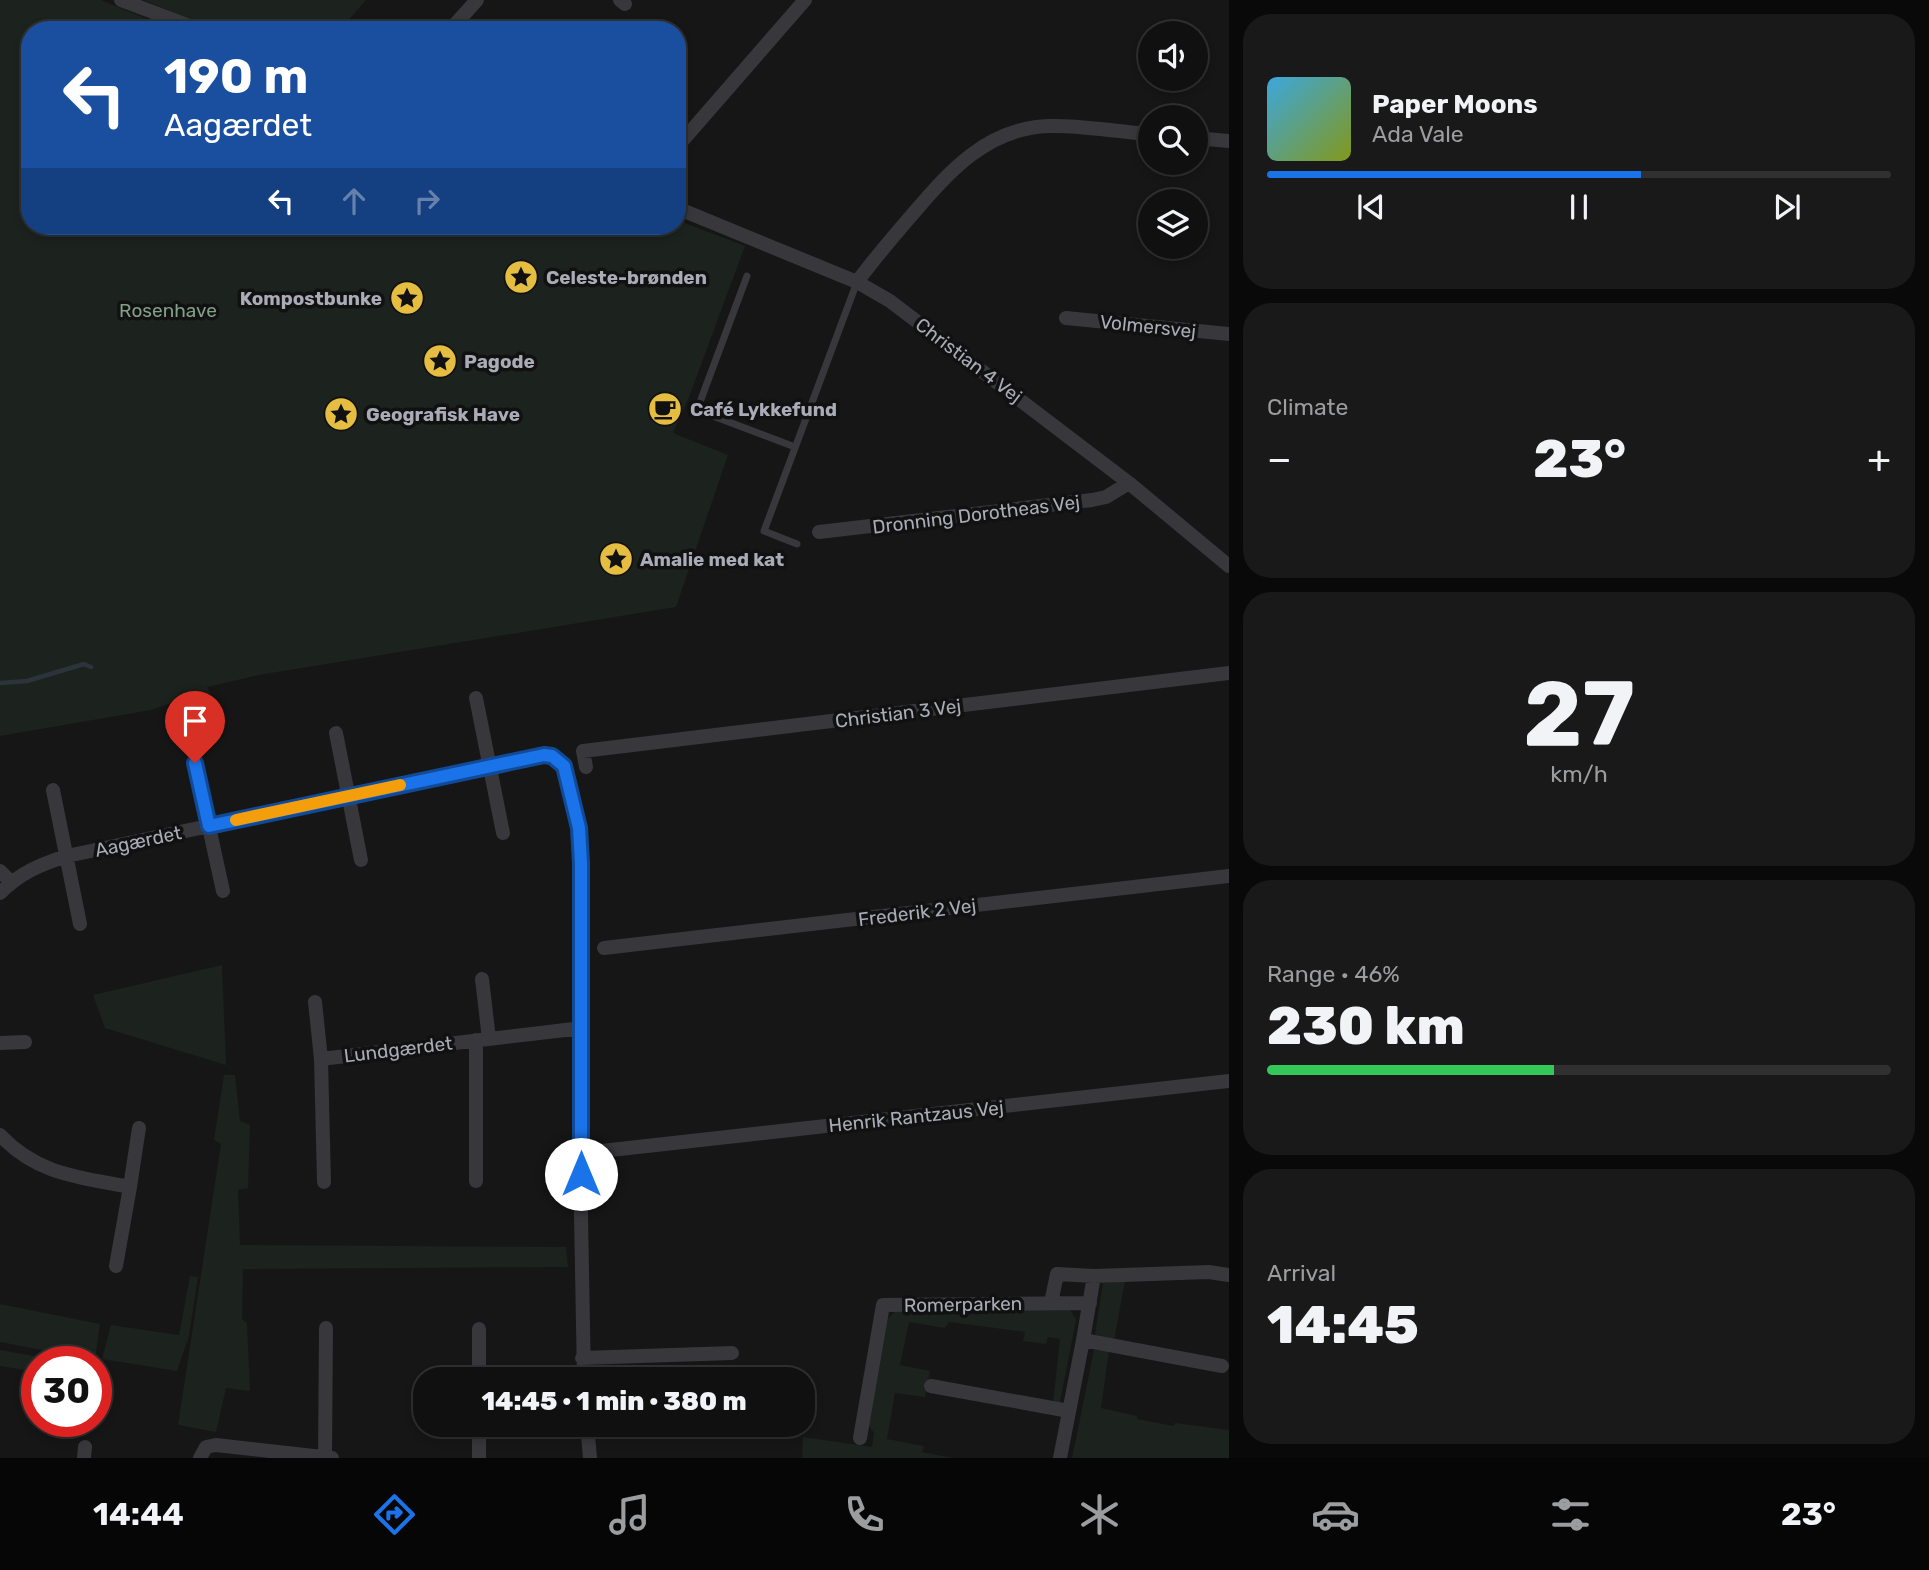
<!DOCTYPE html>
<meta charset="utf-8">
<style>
:root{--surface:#101011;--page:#19191a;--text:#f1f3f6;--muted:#9c9d9f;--line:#303031;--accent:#1a73e8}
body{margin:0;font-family:Rubik,sans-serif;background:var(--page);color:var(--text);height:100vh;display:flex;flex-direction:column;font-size:26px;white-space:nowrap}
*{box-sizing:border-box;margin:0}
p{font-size:23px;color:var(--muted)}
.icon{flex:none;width:38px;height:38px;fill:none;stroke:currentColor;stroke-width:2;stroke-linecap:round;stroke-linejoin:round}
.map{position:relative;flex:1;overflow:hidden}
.drawer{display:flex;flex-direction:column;gap:14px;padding:14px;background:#090909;width:700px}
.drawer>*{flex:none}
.top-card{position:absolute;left:21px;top:21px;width:665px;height:214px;border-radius:28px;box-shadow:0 4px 10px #0003,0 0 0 2px var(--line);background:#1a4fa0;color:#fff;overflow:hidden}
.fabs{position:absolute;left:1138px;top:21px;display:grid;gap:14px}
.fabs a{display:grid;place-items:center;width:70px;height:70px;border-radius:50%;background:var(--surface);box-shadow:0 4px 10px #0003,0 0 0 2px var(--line);font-size:35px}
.speed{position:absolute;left:21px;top:1346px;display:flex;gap:14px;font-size:35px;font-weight:700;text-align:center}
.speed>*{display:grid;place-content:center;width:91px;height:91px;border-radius:50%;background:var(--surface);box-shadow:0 4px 10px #0003,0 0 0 2px var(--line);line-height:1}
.speed .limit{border:10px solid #d22;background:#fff;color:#111}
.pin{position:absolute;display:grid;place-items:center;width:60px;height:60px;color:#fff;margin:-72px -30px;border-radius:50% 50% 50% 0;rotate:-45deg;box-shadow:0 0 7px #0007}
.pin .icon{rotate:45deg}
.me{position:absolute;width:77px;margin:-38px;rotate:0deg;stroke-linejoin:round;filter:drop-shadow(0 0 5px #0008)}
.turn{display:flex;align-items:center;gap:24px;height:147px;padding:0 28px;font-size:32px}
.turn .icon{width:91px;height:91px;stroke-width:2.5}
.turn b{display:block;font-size:49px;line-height:60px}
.lanes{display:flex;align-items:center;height:66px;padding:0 28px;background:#0003;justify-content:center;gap:35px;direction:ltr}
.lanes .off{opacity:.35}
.big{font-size:52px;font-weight:800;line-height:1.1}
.drawer .widget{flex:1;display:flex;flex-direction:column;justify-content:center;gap:10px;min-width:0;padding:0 24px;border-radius:28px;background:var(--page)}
.drawer .dial{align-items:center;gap:0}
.dial b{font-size:91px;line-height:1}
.song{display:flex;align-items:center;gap:21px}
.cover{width:84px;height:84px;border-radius:10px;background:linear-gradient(135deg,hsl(200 70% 55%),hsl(70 70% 35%))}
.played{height:7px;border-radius:4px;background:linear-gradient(90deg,var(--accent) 60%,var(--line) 60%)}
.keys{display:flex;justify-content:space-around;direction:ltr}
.heat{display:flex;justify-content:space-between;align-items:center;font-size:38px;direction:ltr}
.charge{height:10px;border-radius:5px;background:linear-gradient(90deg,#34c759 46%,var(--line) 0)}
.trip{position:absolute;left:413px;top:1367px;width:402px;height:70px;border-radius:28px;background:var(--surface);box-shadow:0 4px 10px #0003,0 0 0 2px var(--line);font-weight:800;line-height:70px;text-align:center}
.tab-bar{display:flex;height:112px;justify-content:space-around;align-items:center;background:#060607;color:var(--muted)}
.tab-bar .icon{width:49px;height:49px}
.tab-bar .active{color:var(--accent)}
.tab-bar b{font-size:32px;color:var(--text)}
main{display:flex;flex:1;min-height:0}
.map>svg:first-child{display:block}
.green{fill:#1c221d}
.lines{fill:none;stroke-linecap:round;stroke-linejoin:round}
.stream{stroke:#2d333a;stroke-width:4.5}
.service{stroke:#37373c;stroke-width:7}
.minor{stroke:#37373c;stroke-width:14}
.route-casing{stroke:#114b97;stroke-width:18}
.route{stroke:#1a73e8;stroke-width:12}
.slow{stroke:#f59e0b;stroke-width:12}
.labels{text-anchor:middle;stroke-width:7;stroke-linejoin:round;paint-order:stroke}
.poi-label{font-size:19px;font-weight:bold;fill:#a9abb6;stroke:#111112;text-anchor:start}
.park-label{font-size:19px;fill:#81a086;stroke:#111112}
.street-label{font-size:19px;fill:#a9abb6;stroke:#111112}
</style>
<main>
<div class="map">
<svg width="1229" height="1458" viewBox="0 0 1229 1458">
<rect width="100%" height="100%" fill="#161617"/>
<!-- green -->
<path class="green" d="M0,0H101L174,30H30V226H677V220L745,246L688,400L673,433L728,455L676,607L259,675L207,687L211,694L192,696L151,710L0,736Z
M143,0H366L340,30H217Z
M222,965L226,1065L105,1028L93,995Z
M224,1075H235L240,1121L250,1125L248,1188L238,1190L240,1245L566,1247L568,1267L243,1269L242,1319L247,1323L250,1391L226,1388L216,1432L178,1425L221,1144L214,1140Z
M190,1276L198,1277L189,1336L177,1371L102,1359L111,1325L179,1335Z
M1125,1281L1114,1341L1101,1339L1095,1334L1103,1283Z
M0,1304L100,1324L95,1360L0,1342Z
M1070,1310L1076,1320L1060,1402L1053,1403L1060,1339L1048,1337L1046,1344L1023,1341L1025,1332L949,1322L945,1328L909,1322L900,1365L930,1371L925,1397L895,1393L887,1439L924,1446L922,1452L953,1458H802L803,1437L872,1447L874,1433L869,1426L886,1320L896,1311Z
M0,1350L61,1361L37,1362V1372L0,1366Z
M1094,1350L1109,1351L1101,1408L1137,1416V1419L1174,1426L1175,1423L1229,1430V1458H1072Z"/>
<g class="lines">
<!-- stream -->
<path class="stream" d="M0,683L27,681L84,664L91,667"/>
<!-- service -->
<path class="service" d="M747,276L697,410L795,447
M797,544L764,531L857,282"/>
<!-- minor -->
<path class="minor" d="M121,0L200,30
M620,0L625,4
M450,30L477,0
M1195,138L1229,141
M677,147L805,0
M677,208L857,282L890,301L1129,483L1229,566
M857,282C874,259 892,238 911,216C948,173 986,128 1049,126C1082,125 1117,132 1150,134
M1066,318L1229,334
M819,532L1092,500L1106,497L1129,483
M476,698L503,833
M336,733L361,860
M195,763L223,891
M586,767L583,751L1229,673
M53,790L80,924
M0,871L11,882
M0,893C20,873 41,864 67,856L544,755C551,756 558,758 563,765C574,782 580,841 581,863V1216L584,1379
M604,948L1229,876
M482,979L489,1039
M315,1002L321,1059L582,1028
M476,1040V1181
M0,1043L25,1042
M321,1059L324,1182
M0,1135C38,1175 79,1177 130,1187L116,1266
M602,1151L1229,1081
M130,1187L139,1128
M1051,1303L1057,1274L1094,1276
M1083,1340L1094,1276L1209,1272L1229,1275
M582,1358L732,1353
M479,1379V1329
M931,1386L1069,1411
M587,1424L590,1458
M860,1438L883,1305L1090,1303
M325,1457L326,1328
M84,1458L85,1447
M200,1458L206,1447L216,1445L332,1458
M479,1458V1424
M1060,1458L1083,1340L1222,1366"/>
</g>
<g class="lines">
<!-- route casing -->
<g class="route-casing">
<path id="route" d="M195,763L209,826L544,755L552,756L564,766L579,828L581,863V1174"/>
</g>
<!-- route -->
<use href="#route" class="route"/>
<!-- slow -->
<path class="slow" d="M236,820L400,785"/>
</g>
<!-- icons -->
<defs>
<g id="sight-disc" transform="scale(1.75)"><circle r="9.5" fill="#e4bd41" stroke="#111112"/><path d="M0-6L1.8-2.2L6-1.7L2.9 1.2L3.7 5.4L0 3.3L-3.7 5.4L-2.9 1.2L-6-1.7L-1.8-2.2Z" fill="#111"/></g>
<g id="cafe-disc" transform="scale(1.75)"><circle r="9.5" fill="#e4bd41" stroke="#111112"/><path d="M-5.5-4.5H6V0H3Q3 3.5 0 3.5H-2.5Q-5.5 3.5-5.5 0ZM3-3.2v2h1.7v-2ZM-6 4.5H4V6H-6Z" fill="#111"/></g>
</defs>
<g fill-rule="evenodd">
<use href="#sight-disc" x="521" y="277"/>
<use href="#sight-disc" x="407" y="298"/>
<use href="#sight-disc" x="440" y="361"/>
<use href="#cafe-disc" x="665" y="409"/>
<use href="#sight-disc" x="341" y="414"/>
<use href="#sight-disc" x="616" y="559"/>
</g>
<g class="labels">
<!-- poi labels -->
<g class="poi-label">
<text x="546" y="284">Celeste-brønden</text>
<text x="382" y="305" text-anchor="end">Kompostbunke</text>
<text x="464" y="368">Pagode</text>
<text x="690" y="416">Café Lykkefund</text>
<text x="366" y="421">Geografisk Have</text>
<text x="640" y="566">Amalie med kat</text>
</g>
<!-- park labels -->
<g class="park-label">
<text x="168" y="317">Rosenhave</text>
</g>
<!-- street labels -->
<g class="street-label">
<text transform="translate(1148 326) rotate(6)" y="7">Volmersvej</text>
<text transform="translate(969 360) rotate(37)" y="7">Christian 4 Vej</text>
<text transform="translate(976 514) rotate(-7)" y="7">Dronning Dorotheas Vej</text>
<text transform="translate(898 713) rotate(-7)" y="7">Christian 3 Vej</text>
<text transform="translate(138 841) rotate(-12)" y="7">Aagærdet</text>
<text transform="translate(917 912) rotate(-7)" y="7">Frederik 2 Vej</text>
<text transform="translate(398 1049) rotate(-7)" y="7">Lundgærdet</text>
<text transform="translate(916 1116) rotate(-6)" y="7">Henrik Rantzaus Vej</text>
<text transform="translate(963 1304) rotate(-1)" y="7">Romerparken</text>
</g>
</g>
</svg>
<div class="fabs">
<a><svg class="icon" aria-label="sound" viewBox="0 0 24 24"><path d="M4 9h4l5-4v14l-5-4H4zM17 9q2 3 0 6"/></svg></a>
<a><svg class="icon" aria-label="search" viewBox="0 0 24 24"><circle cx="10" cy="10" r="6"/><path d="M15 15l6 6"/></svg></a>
<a><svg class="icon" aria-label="layers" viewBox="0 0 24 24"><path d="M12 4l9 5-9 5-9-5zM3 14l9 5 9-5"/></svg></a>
</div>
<div class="speed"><div class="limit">30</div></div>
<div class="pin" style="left:195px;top:763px;background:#d93025"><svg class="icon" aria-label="arrive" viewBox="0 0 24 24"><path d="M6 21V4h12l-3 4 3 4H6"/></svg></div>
<svg class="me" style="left:581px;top:1174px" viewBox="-20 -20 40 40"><circle r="19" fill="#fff"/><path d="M0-13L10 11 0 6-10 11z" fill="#1a73e8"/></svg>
<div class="trip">14:45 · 1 min · 380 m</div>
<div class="top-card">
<div class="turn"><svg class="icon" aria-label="left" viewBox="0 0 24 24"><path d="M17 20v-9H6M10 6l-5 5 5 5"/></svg><div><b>190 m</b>Aagærdet</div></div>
<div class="lanes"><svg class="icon" aria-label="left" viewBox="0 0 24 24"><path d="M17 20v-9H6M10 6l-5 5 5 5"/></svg><svg class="icon off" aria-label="ahead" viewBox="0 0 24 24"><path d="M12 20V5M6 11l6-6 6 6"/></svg><svg class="icon off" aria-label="right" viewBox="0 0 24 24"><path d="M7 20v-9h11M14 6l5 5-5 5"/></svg></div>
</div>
</div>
<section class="drawer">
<div class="widget">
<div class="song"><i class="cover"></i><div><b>Paper Moons</b><p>Ada Vale</p></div></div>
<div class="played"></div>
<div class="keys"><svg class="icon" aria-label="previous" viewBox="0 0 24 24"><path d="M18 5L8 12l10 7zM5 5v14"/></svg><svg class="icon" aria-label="pause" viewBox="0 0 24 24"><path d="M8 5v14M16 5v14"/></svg><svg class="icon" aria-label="next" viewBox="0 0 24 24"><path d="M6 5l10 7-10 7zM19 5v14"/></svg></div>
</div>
<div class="widget"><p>Climate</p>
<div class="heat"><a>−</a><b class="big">23°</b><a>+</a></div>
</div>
<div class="widget dial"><b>27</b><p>km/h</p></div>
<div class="widget"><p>Range · 46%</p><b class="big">230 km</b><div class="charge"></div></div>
<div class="widget"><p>Arrival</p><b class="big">14:45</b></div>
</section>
</main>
<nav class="tab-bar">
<b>14:44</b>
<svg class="icon active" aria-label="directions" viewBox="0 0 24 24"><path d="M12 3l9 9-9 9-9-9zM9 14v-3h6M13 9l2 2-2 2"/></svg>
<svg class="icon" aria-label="music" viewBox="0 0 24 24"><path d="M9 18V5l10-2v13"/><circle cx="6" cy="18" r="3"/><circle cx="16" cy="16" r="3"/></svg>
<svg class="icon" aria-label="phone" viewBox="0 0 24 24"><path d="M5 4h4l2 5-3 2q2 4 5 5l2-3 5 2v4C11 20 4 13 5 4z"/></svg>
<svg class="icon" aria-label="climate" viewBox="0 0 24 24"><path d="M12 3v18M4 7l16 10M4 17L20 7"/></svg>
<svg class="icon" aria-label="car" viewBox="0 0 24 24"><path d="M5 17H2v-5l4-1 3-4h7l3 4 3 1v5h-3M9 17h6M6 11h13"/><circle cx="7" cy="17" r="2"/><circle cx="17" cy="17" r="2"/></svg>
<svg class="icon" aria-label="filters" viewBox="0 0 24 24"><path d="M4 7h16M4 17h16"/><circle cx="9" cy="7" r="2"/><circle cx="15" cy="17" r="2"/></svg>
<b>23°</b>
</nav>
